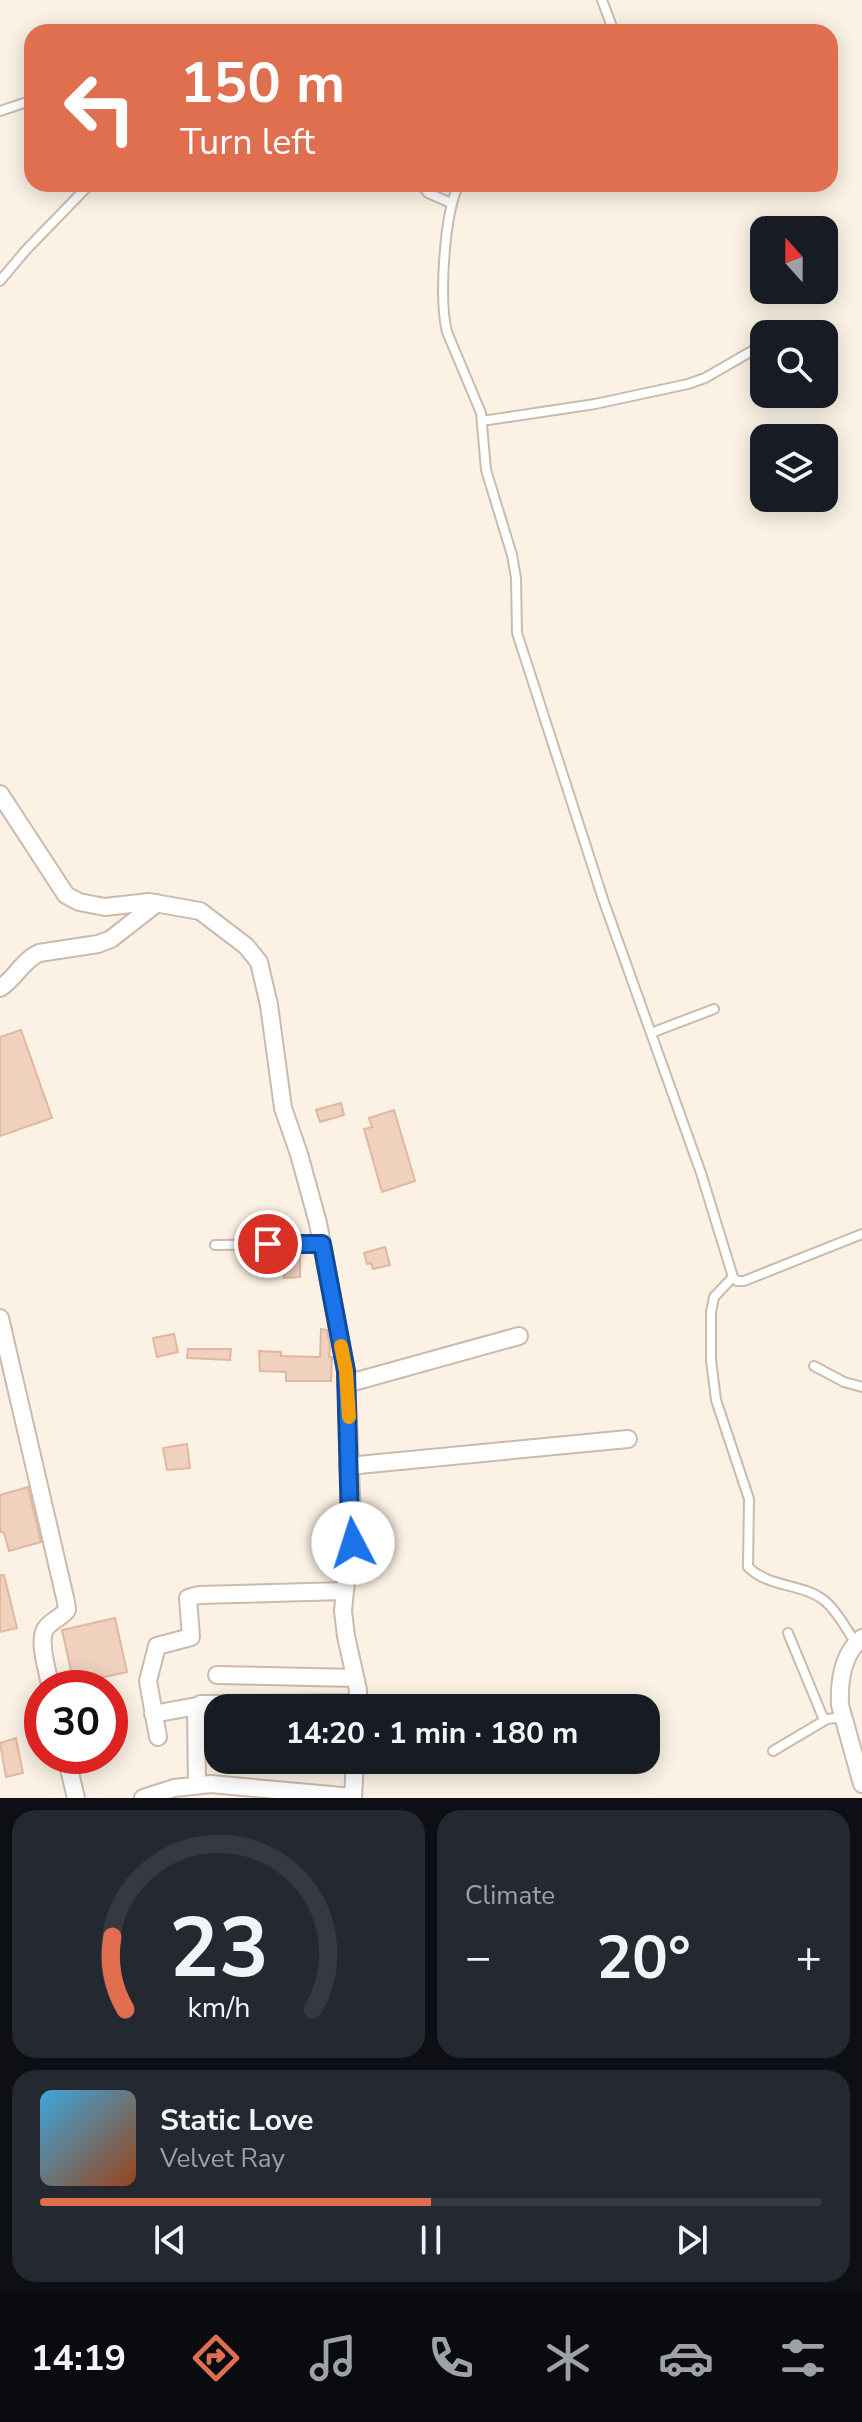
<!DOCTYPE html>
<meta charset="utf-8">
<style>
:root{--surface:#171b24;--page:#242831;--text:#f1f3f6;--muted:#9ea1a6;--line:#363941;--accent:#e06f4f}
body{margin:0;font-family:"Nunito Sans",sans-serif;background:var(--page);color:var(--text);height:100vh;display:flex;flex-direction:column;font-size:30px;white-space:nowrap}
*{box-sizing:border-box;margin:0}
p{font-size:26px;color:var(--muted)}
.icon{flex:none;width:44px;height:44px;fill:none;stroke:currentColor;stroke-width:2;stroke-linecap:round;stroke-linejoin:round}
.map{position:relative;height:1798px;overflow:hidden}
.sheet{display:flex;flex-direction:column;gap:12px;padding:12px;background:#0d0f14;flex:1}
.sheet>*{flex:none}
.guide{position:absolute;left:24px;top:24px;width:814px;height:168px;border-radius:24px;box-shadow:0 4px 20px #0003;background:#e06f4f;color:#fff;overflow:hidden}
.needle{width:52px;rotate:339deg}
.fabs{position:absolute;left:750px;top:216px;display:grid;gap:16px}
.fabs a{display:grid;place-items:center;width:88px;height:88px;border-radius:16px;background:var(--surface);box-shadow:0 4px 20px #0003;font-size:40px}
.speed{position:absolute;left:24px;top:1670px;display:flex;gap:16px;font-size:40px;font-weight:700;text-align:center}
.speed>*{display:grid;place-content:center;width:104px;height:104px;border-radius:50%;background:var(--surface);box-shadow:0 4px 20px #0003;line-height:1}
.speed .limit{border:12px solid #d22;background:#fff;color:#111}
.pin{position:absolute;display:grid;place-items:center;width:68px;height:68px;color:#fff;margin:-34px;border:4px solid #fff;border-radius:50%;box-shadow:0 2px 8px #0007}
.me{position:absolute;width:88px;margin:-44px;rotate:355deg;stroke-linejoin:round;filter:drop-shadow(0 0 6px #0008)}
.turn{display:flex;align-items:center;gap:28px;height:168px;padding:0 24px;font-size:36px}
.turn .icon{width:104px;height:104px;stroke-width:2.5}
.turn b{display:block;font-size:56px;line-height:68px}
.big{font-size:60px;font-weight:700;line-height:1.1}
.sheet .widget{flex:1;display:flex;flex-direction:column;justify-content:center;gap:12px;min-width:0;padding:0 28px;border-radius:24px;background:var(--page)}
.sheet .dial{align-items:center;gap:0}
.dial svg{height:208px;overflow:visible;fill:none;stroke:var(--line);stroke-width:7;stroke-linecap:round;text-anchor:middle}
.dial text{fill:var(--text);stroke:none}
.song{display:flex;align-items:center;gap:24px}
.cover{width:96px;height:96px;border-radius:12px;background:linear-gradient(135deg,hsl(200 70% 55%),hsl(20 70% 35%))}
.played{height:8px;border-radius:4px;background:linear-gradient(90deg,var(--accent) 50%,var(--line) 50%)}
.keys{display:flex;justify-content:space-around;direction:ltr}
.heat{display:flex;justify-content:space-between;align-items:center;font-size:44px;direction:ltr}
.sheet .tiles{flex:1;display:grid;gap:12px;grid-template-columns:1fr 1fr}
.widget:last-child{grid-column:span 2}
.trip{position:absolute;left:204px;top:1694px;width:456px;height:80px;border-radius:24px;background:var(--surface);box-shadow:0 4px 20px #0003;font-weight:700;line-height:80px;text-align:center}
.tab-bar{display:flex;height:128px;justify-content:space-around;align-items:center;background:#090b0e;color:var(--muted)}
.tab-bar .icon{width:56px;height:56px}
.tab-bar .on{color:var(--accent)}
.tab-bar b{font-size:36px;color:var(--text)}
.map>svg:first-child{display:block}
.building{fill:#efd1be;stroke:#e1b89f;stroke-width:2}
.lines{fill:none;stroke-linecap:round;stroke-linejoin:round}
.lane-casing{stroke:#ccbaac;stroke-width:12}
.street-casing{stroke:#ccbaac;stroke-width:20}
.lane{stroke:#fff;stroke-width:8}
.street{stroke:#fff;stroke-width:16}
.route-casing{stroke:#114b97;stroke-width:20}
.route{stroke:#1a73e8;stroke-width:14}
.slow{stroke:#f59e0b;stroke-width:14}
</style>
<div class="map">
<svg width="862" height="1798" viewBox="0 0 862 1798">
<rect width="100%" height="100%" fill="#fbf2e5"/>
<!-- building -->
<path class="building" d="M21,1030L52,1118L0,1136V1037Z
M341,1103L344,1115L320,1122L316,1110Z
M394,1110L415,1181L382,1192L364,1129L372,1127L369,1118Z
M385,1247L390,1265L373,1269L371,1263L367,1264L364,1253Z
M284,1251H300V1277L284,1278Z
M321,1329L327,1330L330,1347L329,1357H332L331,1381H286V1372L260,1371L259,1351L281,1352V1356L320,1357Z
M174,1334L178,1352L157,1357L153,1338Z
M188,1349H231L230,1360L187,1358Z
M187,1444L190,1468L167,1470L163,1448Z
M28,1487L41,1542L9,1551L4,1533L1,1532L0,1527V1495Z
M0,1575H4L17,1628L0,1632Z
M115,1618L127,1672L74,1684L62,1630Z
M16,1738L23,1773L6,1777L0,1743Z"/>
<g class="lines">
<!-- lane casing -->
<g class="lane-casing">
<path id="lane" d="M602,0L614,32
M0,111L24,103
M421,184L428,193L451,203
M459,184C444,213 439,300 447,332L481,413L486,470L512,555L516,578L517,633L604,902L701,1173L733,1277L737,1281H744L862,1234
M0,281L26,250L90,184
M482,421L595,404L688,384L705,378L764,344
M651,1033L714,1009
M215,1245L322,1244
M733,1277L714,1297L711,1312V1360L716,1400L749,1499L748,1567C769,1588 803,1583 825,1601C838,1612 846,1629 856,1643
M814,1366L844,1382L862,1387
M788,1633L824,1720
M773,1751L827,1719L843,1717"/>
</g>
<!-- street casing -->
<g class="street-casing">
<path id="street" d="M0,794L66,895L79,902L105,907L149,902L200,911L246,946L259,962L269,1005L283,1108L299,1154L318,1223L346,1371L353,1543L346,1581L343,1611L346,1636L358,1690V1708
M0,988C15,979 23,960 39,953L98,944L111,939L157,903
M0,1318L66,1602L67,1610C61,1618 52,1620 46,1628C37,1640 48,1673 51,1688
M346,1384L519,1336
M348,1466L628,1439
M862,1638C842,1654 839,1682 840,1705L862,1784
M217,1675L355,1678
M153,1714L197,1706
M158,1737L148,1681L157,1646L191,1637L188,1598L199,1595L345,1591
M66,1756L76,1798
M197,1785L196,1711L201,1704L358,1703
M143,1798L174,1788L211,1784L353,1797
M353,1798L355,1760"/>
</g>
<!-- lane -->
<use href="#lane" class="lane"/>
<!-- street -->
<use href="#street" class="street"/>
</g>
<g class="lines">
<!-- route casing -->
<g class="route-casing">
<path id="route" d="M268,1244H322L346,1371L350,1523L353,1543"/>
</g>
<!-- route -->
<use href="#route" class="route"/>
<!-- slow -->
<path class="slow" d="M341,1346L346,1371L349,1417"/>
</g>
</svg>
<div class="fabs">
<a><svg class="needle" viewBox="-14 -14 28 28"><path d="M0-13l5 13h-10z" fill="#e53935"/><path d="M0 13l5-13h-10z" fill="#9ea1a6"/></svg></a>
<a><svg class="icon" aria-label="search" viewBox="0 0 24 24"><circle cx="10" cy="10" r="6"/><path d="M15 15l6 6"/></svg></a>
<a><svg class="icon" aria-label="layers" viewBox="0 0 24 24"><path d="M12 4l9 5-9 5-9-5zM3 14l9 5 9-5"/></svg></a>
</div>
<div class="speed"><div class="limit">30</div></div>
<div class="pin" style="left:268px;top:1244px;background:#d93025"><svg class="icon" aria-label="arrive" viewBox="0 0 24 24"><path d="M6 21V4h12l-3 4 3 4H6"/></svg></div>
<svg class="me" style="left:353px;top:1543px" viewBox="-20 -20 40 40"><circle r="19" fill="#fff"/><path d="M0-13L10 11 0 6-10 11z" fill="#1a73e8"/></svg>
<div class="trip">14:20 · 1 min · 180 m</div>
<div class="guide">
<div class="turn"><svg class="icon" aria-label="left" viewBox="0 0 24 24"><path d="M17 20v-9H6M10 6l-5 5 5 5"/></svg><div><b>150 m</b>Turn left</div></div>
</div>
</div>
<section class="sheet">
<div class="tiles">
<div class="widget dial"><svg viewBox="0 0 100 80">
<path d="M14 69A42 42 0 1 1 86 69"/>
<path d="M14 69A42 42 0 0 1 9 41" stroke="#e06f4f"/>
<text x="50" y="56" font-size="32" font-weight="700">23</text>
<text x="50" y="72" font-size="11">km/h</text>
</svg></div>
<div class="widget"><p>Climate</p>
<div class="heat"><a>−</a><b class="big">20°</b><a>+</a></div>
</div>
<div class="widget">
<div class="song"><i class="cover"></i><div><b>Static Love</b><p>Velvet Ray</p></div></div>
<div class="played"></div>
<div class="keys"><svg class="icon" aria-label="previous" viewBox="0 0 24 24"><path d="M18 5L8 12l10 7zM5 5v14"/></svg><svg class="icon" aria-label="pause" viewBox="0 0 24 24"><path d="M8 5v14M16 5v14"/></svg><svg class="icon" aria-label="next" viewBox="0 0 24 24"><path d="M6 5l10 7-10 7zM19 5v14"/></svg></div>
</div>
</div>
</section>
<nav class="tab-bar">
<b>14:19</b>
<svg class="icon on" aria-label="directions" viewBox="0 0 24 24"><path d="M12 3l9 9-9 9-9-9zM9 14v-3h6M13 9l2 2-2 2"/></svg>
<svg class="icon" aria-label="music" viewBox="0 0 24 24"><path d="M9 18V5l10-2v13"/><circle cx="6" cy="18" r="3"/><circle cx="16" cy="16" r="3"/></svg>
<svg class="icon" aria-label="phone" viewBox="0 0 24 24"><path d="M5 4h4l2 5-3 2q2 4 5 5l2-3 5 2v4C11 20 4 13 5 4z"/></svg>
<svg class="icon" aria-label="climate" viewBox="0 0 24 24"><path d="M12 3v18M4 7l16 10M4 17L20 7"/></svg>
<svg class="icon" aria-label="car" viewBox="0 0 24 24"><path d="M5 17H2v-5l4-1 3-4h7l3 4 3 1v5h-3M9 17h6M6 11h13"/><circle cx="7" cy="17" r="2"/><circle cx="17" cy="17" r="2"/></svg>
<svg class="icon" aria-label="filters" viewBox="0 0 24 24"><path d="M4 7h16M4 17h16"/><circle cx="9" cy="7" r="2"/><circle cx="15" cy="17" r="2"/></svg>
</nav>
